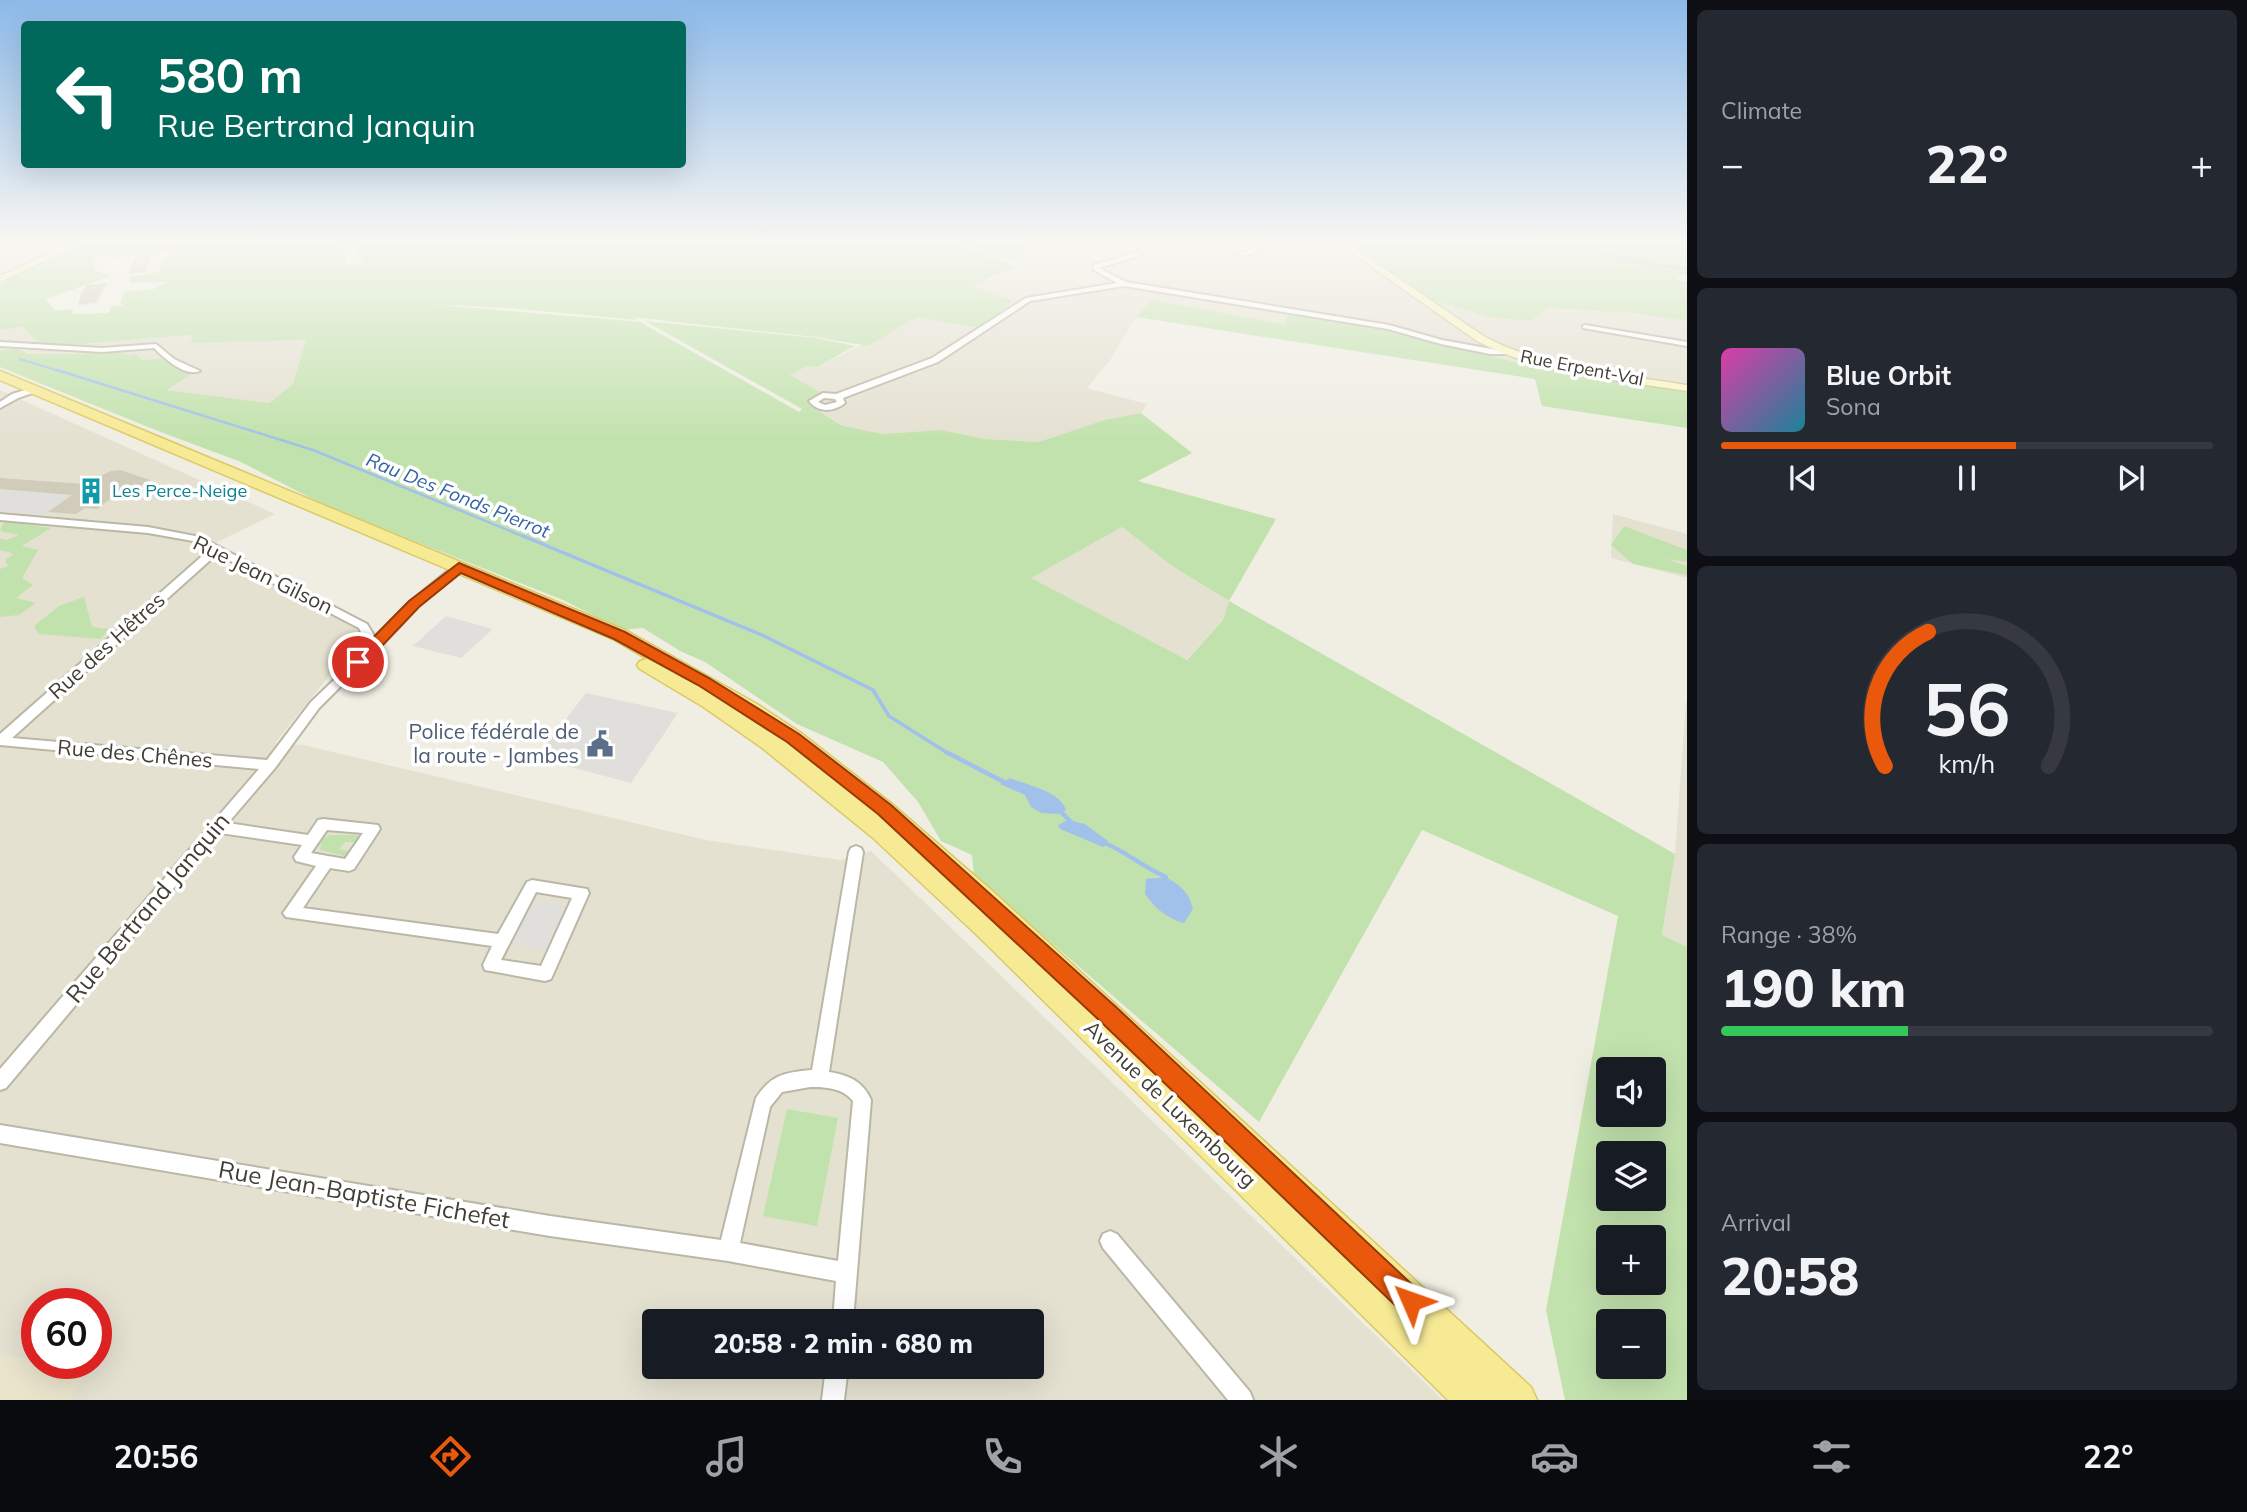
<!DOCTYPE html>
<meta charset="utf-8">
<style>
:root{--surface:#171b24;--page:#242831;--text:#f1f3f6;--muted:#9ea1a6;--line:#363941;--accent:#ea580c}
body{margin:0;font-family:Mulish,sans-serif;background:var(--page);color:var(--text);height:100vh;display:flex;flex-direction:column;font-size:26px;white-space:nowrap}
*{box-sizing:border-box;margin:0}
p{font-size:23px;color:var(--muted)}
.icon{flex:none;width:38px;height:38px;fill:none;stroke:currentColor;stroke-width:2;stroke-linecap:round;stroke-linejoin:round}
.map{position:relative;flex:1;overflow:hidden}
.details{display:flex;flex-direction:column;gap:10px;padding:10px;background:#0d0f14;width:560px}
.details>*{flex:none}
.top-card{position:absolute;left:21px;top:21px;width:665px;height:147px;border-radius:7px;box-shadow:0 7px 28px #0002;background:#00695c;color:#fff;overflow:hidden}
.tools{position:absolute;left:1596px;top:1057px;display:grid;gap:14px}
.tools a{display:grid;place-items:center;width:70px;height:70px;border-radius:7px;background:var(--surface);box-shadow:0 7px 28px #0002;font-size:35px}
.speed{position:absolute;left:21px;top:1288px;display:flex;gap:14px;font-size:35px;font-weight:700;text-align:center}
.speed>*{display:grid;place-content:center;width:91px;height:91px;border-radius:50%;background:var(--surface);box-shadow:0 7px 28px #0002;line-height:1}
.speed .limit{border:10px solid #d22;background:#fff;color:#111}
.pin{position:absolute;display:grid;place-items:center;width:60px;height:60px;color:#fff;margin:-30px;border:4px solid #fff;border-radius:50%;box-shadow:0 2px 7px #0007}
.me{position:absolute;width:77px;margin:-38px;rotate:313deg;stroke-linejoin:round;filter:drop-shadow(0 0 5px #0008)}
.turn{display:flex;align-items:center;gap:24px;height:147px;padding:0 21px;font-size:32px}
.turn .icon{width:91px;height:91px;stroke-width:2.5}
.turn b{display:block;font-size:49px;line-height:60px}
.big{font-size:52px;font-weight:800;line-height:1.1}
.details .tile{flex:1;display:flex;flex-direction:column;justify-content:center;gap:10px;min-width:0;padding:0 24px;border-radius:10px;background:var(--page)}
.details .dial{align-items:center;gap:0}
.dial svg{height:182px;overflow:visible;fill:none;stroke:var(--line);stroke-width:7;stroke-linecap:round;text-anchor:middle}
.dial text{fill:var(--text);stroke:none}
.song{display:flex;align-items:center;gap:21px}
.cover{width:84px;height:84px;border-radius:10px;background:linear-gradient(135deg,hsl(320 70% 55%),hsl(190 70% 35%))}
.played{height:7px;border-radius:4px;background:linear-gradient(90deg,var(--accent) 60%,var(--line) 60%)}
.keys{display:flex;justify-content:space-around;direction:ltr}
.heat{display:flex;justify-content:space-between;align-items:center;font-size:38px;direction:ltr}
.charge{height:10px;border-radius:5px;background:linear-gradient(90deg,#34c759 38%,var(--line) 0)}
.trip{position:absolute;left:642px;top:1309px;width:402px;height:70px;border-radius:7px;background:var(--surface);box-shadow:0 7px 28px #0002;font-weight:800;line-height:70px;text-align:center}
.dock{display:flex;height:112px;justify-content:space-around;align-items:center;background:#090b0e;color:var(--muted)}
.dock .icon{width:49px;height:49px}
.dock .active{color:var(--accent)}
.dock b{font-size:32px;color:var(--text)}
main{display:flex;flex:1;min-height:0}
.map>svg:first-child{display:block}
.residential{fill:#e4e1d1;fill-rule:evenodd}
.education{fill:#e9e5cd}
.green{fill:#c2e2ad;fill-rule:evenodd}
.parking{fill:#e1dfdb}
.water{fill:#a2c1ea}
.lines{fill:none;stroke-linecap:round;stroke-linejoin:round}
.stream-far3{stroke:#a2c1ea;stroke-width:2}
.stream-far2{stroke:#a2c1ea;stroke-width:2.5}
.stream-far1{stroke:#a2c1ea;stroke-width:3.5}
.stream{stroke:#a2c1ea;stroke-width:4.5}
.building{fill:#d1cbb9}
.street-casing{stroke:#bbb7a6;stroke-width:4}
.secondary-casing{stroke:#cec795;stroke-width:3}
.primary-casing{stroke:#dbc966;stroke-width:3}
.street{fill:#fff;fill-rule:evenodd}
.secondary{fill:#fbf6c2;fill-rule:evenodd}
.primary{fill:#f7ea95;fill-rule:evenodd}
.route{fill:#ea580c;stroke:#983908;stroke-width:2}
.labels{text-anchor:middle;stroke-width:7;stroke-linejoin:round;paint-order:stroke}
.far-street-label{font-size:18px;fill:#413e34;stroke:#fff}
.far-culture-label{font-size:18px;fill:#0d838f;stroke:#fff;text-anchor:start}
.far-water-label{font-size:19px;font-style:italic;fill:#3564a5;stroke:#fff}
.street-label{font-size:21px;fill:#413e34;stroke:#fff}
.service-label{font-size:21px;fill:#4e5e75;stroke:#fff;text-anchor:end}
.near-street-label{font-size:24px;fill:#413e34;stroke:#fff}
</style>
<main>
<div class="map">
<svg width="1687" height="1400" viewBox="0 0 1687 1400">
<rect width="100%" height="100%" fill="#f0eee3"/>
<!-- residential -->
<path class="residential" d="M0,244H71L0,276Z
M1038,244H1353L1432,300L1489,317L1531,321L1547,308L1632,313L1687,321V391L1515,362L1391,332L1289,314L1285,324L1152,300L1136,317L1110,360L1087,388L1147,404L1141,413L1104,420L1039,442L985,439L941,430L882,434L842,425L809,405V399L821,393L789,375L807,366L817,367L917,317L978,328L971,287L1022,267L1018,259Z
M22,327L44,347L195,335L191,343L307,340L293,384L269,403L160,389L90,352L28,354L24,350L9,348L0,351V330Z
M0,390L275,514L217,542L218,559L358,627L361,636L275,743L303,745L706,840L840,860L871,851L1443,1400H0ZM37,1304H96V1363H37ZM654,1321H1032V1367H654Z
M1613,514L1687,534V578L1611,558Z
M1122,527L1172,566L1229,601L1223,620L1186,660L1030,578Z
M1686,702H1687V947L1662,936L1675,854Z"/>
<!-- education -->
<path class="education" d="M0,1355L37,1360V1363L90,1366L69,1400H0Z"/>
<!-- green -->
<path class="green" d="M83,244H353L343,247L346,265L363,263L354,244H956L1020,267L985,279L987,281L972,287L1014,301L978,328L917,317L868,346L816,337L631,317L638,320L509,308L427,304L640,322L799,412L802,409L645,321L816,338L855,346L817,367L807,366L790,375L822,393L809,399V405L841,425L882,434L941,430L985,439L1039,442L1104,420L1141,413L1192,453L1138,481L1276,519L1229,601L1675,854L1662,935L1687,947V1400H1565L1546,1310L1618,916L1422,830L1259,1122L974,876L972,855L941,841L918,802L883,762L797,724L705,662L680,651L643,628L622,630L563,600L324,505L241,462L158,431L0,367V351C10,348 20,347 28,354L122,353L130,356L136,354L143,360L168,358L196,371L167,390L269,403L293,384L306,340L190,343L194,335L44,347L22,327L0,330V286L10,278ZM166,252L175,253L164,259L158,272L130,277V283L166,282L154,289L125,292L120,302L124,305L111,306L109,313L72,314L73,309L55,311L46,299L111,276L94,270L93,259L104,254L113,258ZM1122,527L1172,566L1229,601L1223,620L1187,660L1031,578ZM1608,1069H1654V1115H1608ZM1608,1153H1654V1199H1608ZM1608,1237H1654V1283H1608ZM1608,1321H1654V1367H1608Z
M961,244H1032L1013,260Z
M1353,244H1687V275L1681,274L1678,280L1687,282V321L1632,313L1548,308L1531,321L1489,317L1432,300Z
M1152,300L1285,324L1289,313L1391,332L1515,362L1687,391V428L1542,406L1535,379L1136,317Z
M4,521L51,528L22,546L38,550L22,578L33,585L16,598L36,603L19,615L0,617V569L8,566L5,560L14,554L0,550V538L6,540L19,535L0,531Z
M1624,526L1687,550V562L1667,559L1687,566V575L1633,564L1611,545Z
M84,597L92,627L110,629L100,639L39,634L34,626L59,606Z
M330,835H357L360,839L358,842H345L339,849L350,851L344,856L320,850L322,839Z
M787,1109L838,1118L817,1226L763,1216Z"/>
<!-- parking -->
<path class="parking" d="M0,489L72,495L43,515L0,511Z
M446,616L493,629L461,658L413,646Z
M586,693L678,713L631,783L536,758Z
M532,900L568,906L548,950L510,944Z"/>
<!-- water -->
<path class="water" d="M1010,778C1027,785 1060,791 1066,810L1060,814L1041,813L1031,807L1025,795L1000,784Z
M1068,820L1085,824L1108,841L1103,847L1060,829L1058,825Z
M1166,877C1181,886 1189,892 1193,909L1184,923C1166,918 1156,909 1145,894L1146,879Z"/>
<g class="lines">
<!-- stream-far3 -->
<path class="stream-far3" d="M1563,244L1644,263L1687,269
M20,359L62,372"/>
<!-- stream-far2 -->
<path class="stream-far2" d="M57,370L313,450L527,538"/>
<!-- stream-far1 -->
<path class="stream-far1" d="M523,536L764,636L873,690L889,716L949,754"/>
<!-- stream -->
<path class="stream" d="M946,752L1004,782
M1060,811L1072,823
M1102,842C1126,851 1142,867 1166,877"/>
</g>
<!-- building -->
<path class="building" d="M152,254L146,272L128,274L136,256Z
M107,283L96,303L78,305L81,293L87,285Z
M120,470L150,480L118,499H110L97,509L85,508L76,514L48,512L72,495L0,489V478L84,484L111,471Z"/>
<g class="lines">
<!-- street casing -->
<g class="street-casing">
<path id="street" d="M1263,244H1270C1260,251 1246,258 1234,254L1250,250Z
M1139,252L1141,255L1099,268L1126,282L1389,325L1442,340L1508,352L1504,354H1490L1441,344L1388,329L1124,286L1030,301L938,362L843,398L845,403C834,412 818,413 809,401L823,393L836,394L932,358L1026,298L1117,283L1094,270L1093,265ZM824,398L835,399L837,402L825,405L818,402Z
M1585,325L1687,342V346L1583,328V326Z
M0,342L102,348L156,344L174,359L200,371C185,377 165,359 154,348L102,352L0,346Z
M35,387L39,389L38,391L18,398L0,408V402L12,394Z
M0,514L148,527L200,537L367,624L375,637L410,602L455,565H463V569L418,606L371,654C365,655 364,661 362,665L319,708L275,768L228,823L308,835L318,820L323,819L378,825L380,829L354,869L349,871L330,868L303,908L498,934L527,882L532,880L587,889L589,893L551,979L545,981L485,970L483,965L492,946L286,917L283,913L286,909L316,866L296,861L294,857L302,845L220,833L6,1088L0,1090V1069L259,769L0,745V734L209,550L193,541L148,533L0,520ZM217,554L359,628L363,637L355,657L356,659L311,702L267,760L12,738ZM327,830L363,833L345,859L311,853ZM536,892L572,898L541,966L501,960Z
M856,846L861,848L863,852L829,1072C848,1075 863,1081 871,1100L853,1321H833L836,1281L728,1261L550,1236L0,1143V1125L550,1216L721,1240L756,1098C771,1075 785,1072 812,1070L849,852L851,848ZM810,1087C826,1087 843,1088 853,1101L838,1261L740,1243L770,1107L782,1092Z
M1110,1231L1117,1234L1250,1392L1253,1400H1228L1103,1248L1100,1241L1103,1234Z
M826,1367H848L844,1400H822Z"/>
</g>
<!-- secondary casing -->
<g class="secondary-casing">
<path id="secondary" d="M71,244H81L0,282V276Z
M1339,244H1348L1485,337C1547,369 1618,374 1687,385V391C1616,380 1542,375 1477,341Z"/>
</g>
<!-- primary casing -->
<g class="primary-casing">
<path id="primary" d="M0,244H12L0,248Z
M0,371L627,631L757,704L801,733L892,804L998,896L1531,1387L1537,1400H1448L978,936L872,837L761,747L702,706L640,669L637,665L640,661L647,659L613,639L0,380Z"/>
</g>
<!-- street -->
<use href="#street" class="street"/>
<!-- secondary -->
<use href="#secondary" class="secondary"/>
<!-- primary -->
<use href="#primary" class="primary"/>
</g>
<!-- sky -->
<linearGradient id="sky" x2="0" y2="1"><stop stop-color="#8cb9e9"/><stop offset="0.55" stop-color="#f8f7f2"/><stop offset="1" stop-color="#f8f7f2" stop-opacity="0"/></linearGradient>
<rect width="1687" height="440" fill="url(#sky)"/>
<!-- route -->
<path class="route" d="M459,563L625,632L709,678L799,734L891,805L1116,1007L1420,1292L1424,1301L1420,1311L1411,1315L1401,1311L1100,1021L878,814L787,742L698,685L614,639L461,573L419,607L363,666H352L350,662L352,659L409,601Z"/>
<!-- icons -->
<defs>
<g id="building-bare" transform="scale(2.1)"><path d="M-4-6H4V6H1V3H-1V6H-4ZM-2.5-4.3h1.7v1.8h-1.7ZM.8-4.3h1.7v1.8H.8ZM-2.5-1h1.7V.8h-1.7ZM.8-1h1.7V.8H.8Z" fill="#0f9aa8" stroke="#fff" stroke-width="2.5" paint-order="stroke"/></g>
<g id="civic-bare" transform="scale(2.1)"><path d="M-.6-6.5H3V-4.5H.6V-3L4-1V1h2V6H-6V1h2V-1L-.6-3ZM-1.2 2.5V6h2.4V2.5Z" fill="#5c6f8a" stroke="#fff" stroke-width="2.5" paint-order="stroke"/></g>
</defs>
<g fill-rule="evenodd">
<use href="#building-bare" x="91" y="491"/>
<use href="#civic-bare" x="600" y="744"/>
</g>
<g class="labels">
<!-- far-street labels -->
<g class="far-street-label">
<text transform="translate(1582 368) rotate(11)" y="6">Rue Erpent-Val</text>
</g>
<!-- far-culture labels -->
<g class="far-culture-label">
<text x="112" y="497">Les Perce-Neige</text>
</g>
<!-- far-water labels -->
<g class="far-water-label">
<text transform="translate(458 495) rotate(22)" y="7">Rau Des Fonds Pierrot</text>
</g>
<!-- street labels -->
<g class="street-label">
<text transform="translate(263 575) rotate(26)" y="7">Rue Jean Gilson</text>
<text transform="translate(107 646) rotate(-42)" y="7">Rue des Hêtres</text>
<text transform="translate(135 754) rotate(5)" y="7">Rue des Chênes</text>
<text transform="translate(1170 1104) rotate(44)" y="7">Avenue de Luxembourg</text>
</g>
<!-- service labels -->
<g class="service-label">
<text x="579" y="739">Police fédérale de<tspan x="579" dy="24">la route - Jambes</tspan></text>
</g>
<!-- near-street labels -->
<g class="near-street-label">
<text transform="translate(148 908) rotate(-50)" y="8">Rue Bertrand Janquin</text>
<text transform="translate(364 1195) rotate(10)" y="8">Rue Jean-Baptiste Fichefet</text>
</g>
</g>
</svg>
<div class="tools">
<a><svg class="icon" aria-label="sound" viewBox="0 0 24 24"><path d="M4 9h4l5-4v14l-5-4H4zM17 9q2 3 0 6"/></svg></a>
<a><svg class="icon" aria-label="layers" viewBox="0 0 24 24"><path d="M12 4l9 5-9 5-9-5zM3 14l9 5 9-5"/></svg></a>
<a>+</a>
<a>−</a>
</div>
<div class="speed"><div class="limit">60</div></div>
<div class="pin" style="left:358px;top:662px;background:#d93025"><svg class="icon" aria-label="arrive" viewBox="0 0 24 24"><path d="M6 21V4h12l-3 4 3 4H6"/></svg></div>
<svg class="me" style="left:1411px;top:1301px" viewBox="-20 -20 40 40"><path d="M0-17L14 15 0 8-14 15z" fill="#ea580c" stroke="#fff" stroke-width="4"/></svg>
<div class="trip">20:58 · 2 min · 680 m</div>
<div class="top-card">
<div class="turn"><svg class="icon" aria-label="left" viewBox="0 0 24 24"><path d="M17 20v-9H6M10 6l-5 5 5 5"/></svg><div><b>580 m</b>Rue Bertrand Janquin</div></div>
</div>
</div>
<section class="details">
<div class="tile"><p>Climate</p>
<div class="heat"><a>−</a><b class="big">22°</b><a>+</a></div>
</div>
<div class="tile">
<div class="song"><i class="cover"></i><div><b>Blue Orbit</b><p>Sona</p></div></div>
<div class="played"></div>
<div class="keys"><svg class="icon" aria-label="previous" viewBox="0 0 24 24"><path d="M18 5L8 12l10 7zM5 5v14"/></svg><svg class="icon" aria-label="pause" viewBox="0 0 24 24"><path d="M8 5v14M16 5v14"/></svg><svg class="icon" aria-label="next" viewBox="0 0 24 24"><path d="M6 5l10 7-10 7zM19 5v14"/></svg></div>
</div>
<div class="tile dial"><svg viewBox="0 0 100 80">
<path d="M14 69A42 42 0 1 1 86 69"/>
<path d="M14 69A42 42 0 0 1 33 10" stroke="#ea580c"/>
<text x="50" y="56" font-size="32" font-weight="700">56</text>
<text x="50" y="72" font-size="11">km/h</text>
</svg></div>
<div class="tile"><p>Range · 38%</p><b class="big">190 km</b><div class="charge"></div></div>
<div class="tile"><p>Arrival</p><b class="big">20:58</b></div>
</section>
</main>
<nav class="dock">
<b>20:56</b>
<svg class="icon active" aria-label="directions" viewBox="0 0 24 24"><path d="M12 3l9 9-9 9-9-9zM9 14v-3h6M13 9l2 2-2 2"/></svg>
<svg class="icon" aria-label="music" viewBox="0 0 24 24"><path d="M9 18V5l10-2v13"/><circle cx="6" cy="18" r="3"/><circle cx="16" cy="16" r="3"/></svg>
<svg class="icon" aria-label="phone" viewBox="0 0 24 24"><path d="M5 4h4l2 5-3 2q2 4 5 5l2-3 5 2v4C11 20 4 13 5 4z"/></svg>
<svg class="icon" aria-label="climate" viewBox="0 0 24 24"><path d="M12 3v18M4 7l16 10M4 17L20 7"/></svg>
<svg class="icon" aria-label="car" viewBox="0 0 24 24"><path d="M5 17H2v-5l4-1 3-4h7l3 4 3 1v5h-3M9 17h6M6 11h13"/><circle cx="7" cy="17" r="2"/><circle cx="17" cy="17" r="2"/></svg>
<svg class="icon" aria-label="filters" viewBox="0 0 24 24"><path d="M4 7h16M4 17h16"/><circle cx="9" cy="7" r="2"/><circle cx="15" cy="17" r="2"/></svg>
<b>22°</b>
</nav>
